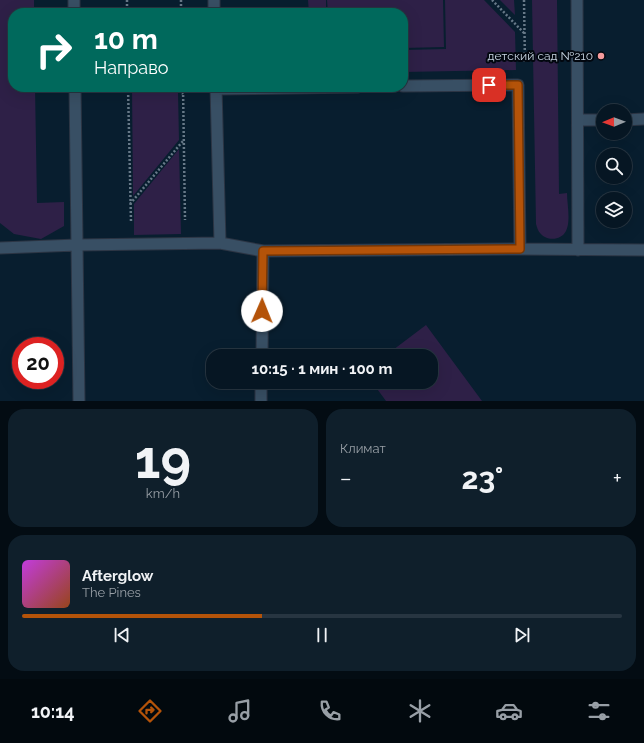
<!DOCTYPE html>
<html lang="ru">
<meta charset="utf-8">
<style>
:root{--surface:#061623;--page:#0f1f2b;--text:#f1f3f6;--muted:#989fa6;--line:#273541;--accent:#b45309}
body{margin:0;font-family:Raleway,sans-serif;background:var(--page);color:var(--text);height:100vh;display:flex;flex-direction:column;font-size:15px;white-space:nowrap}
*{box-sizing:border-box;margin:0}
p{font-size:13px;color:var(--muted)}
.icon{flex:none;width:22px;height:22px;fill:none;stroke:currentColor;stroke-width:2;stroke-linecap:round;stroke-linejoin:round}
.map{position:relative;height:401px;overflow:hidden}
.drawer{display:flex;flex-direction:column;gap:8px;padding:8px;background:#030c13;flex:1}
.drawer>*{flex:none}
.guide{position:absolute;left:8px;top:8px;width:400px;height:84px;border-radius:16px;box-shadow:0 4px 16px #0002,0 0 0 1px var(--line);background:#00695c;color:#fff;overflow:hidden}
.needle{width:26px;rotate:269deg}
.buttons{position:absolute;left:596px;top:104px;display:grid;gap:8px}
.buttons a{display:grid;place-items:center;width:36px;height:36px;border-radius:50%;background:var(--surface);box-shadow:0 4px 16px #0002,0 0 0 1px var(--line);font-size:20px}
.speed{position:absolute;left:12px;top:337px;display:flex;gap:8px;font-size:20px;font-weight:700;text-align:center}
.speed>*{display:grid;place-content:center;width:52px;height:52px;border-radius:50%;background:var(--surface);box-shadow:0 4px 16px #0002,0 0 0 1px var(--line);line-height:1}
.speed .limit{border:6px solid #d22;background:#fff;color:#111}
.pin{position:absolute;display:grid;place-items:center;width:34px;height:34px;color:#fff;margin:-17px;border-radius:8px;box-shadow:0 2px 6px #0006}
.me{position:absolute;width:44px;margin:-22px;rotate:1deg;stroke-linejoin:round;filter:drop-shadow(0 0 3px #0008)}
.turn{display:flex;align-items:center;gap:14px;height:84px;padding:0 20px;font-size:18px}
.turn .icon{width:52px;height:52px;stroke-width:2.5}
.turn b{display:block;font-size:28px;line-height:34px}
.big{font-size:30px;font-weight:700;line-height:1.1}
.drawer .widget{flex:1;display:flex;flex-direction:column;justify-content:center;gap:6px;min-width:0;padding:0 14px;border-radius:16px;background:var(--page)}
.drawer .dial{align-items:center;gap:0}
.dial b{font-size:52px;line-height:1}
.song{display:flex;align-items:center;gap:12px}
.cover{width:48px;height:48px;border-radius:6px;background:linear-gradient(135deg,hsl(290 70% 55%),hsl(20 70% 35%))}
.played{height:4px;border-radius:2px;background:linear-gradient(90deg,var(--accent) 40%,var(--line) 40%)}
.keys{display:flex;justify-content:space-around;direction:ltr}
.heat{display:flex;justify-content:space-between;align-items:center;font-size:22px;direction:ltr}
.drawer .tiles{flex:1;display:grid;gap:8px;grid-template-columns:1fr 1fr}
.widget:last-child{grid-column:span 2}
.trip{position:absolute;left:206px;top:349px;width:232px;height:40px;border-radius:16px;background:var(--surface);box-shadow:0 4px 16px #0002,0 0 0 1px var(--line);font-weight:700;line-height:40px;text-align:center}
.menu{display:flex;height:64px;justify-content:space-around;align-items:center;background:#02090e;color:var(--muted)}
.menu .icon{width:28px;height:28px}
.menu .selected{color:var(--accent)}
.menu b{font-size:18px;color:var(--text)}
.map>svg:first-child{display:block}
.green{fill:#2e2047}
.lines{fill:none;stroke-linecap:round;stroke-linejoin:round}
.service-casing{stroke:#2c3544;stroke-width:13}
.path{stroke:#677988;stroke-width:2.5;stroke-dasharray:2 2;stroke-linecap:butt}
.service{stroke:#384f64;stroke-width:11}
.route-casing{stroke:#753606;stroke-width:10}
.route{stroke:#b45309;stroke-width:7}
.poi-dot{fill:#f59b9d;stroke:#02070f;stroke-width:1.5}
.labels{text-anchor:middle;stroke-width:4;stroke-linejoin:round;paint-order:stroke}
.poi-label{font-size:12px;fill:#cad7e4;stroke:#02070f;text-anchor:end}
</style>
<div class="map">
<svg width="644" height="401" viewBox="0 0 644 401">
<rect width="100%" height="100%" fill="#081e2f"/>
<!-- green -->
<path class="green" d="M0,0H34V13H13V87H35L37,203L64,202V226L41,239L14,234L0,223Z
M308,0H326V13H309Z
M327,0H443L444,47L403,48V13H328Z
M445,0H484L515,32L516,70L403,72V50L446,49Z
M500,0H514L515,15Z
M532,0H557L559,194L567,193C567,204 571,221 566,231C561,241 546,241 540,233C538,231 537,227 536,224Z
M177,10V13H130V11Z
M132,87H173L178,93L179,140L133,196Z
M179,149L181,234L134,235V204Z
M426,325L482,401H386L372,382H431V356H385Z"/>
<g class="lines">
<!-- service casing -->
<g class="service-casing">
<path id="service" d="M74,0V13
M214,0V13
M577,0L578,250
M403,86L518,85L520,249
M75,87L79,401
M216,87L220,243
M216,89L358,87
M578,120H603
M625,120L644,119
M0,248L77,245L220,243L263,251L520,249L644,250
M262,356L263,251
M261,401V382"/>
</g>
<!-- path -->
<path class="path" d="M127,0V13
M181,0V13
M492,0L524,33
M524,0L525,64
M128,87L131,222
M177,87L183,94
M183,87L185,220
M130,204L183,141"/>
<!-- service -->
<use href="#service" class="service"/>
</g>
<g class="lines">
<!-- route casing -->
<g class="route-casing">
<path id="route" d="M262,311L263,251L520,249L518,85H489"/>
</g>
<!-- route -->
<use href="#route" class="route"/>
</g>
<!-- markers -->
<circle class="poi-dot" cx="601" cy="56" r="4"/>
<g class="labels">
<!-- poi labels -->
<g class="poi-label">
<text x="593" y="60">детский сад №210</text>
</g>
</g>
</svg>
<div class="buttons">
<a><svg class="needle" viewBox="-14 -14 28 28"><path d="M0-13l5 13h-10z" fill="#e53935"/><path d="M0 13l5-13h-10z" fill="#989fa6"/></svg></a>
<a><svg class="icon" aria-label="search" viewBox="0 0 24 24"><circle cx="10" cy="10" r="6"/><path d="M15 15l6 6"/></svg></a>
<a><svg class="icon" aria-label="layers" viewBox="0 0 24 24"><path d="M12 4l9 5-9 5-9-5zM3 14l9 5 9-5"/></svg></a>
</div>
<div class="speed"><div class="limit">20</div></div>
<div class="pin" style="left:489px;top:85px;background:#d93025"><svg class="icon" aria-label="arrive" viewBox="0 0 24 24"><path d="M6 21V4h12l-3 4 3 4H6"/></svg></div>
<svg class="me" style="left:262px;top:311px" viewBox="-20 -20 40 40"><circle r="19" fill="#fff"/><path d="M0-13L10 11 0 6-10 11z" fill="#b45309"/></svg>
<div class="trip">10:15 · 1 мин · 100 m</div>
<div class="guide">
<div class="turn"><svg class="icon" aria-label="right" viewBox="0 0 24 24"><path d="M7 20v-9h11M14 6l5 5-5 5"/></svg><div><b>10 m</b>Направо</div></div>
</div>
</div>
<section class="drawer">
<div class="tiles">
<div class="widget dial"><b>19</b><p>km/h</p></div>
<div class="widget"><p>Климат</p>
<div class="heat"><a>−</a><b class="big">23°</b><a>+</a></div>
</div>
<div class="widget">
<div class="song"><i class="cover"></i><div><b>Afterglow</b><p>The Pines</p></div></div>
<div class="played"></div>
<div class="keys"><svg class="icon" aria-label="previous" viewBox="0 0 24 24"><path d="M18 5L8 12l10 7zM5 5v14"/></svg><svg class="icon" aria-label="pause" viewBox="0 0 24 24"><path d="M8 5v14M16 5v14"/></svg><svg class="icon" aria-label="next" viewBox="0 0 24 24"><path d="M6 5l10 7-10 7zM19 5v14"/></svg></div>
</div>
</div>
</section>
<nav class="menu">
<b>10:14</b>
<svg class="icon selected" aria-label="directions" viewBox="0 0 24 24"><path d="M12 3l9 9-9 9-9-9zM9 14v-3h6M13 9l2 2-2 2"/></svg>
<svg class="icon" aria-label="music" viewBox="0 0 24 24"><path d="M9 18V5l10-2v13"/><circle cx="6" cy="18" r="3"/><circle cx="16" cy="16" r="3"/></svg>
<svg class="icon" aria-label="phone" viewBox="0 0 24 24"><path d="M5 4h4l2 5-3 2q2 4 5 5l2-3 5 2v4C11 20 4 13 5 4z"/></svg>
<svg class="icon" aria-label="climate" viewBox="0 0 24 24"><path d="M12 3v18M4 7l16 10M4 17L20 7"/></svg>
<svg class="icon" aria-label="car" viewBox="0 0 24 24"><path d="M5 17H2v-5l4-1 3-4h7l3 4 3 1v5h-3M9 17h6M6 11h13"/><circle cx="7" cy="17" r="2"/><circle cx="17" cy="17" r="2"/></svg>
<svg class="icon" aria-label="filters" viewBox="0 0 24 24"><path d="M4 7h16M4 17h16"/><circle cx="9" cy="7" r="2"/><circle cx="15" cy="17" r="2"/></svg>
</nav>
